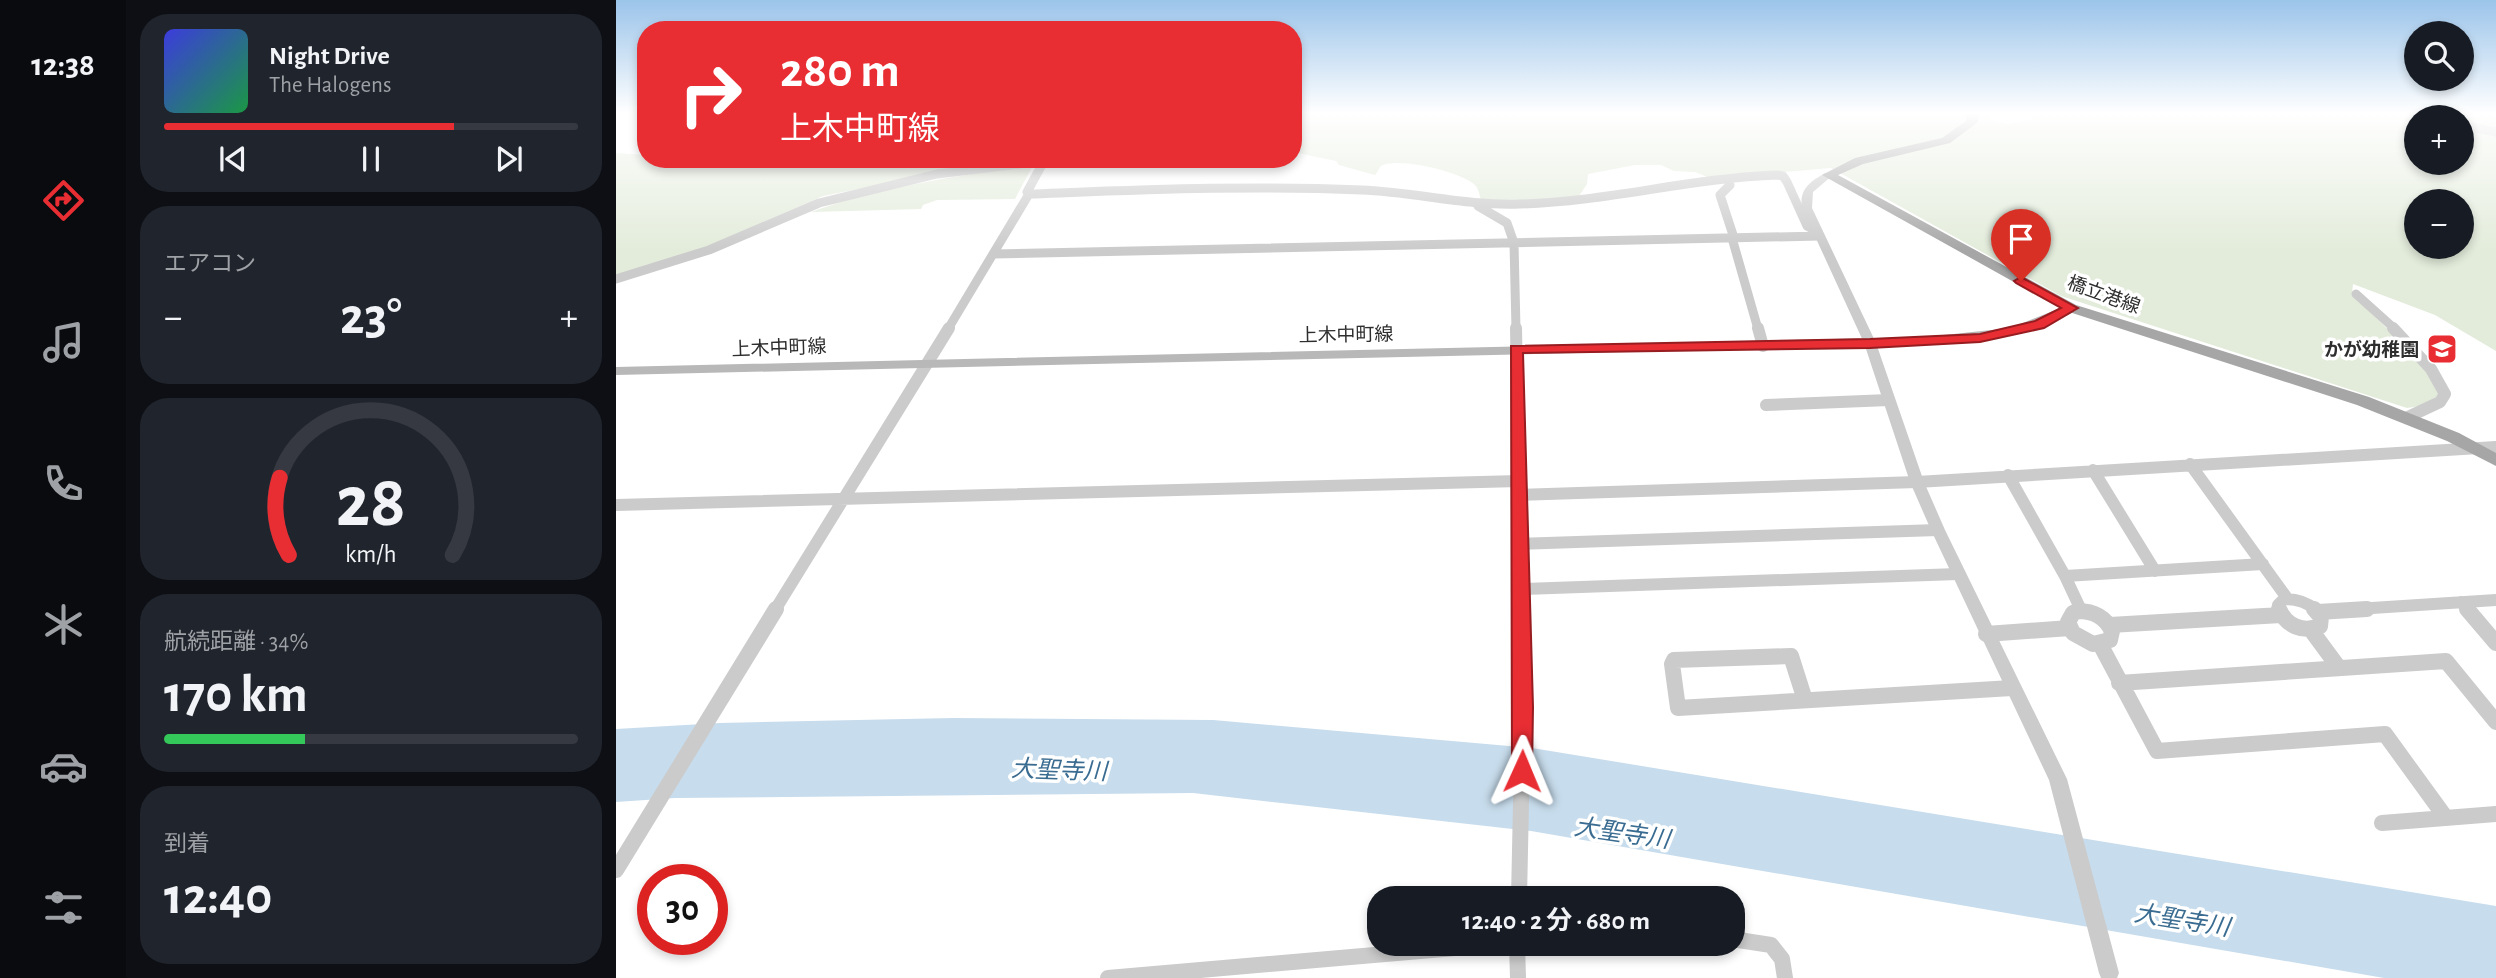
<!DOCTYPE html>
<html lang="ja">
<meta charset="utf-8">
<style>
:root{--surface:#171b24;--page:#20242c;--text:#f1f3f6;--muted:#9ea1a6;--line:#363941;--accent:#e82d33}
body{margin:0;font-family:"Alegreya Sans","Noto Sans JP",sans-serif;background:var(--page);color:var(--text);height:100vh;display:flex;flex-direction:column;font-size:26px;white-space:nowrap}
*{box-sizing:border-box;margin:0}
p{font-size:23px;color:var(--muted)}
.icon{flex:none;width:38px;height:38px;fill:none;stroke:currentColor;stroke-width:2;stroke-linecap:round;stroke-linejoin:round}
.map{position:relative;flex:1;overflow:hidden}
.sheet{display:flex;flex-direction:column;gap:14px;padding:14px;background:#0d0f14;width:490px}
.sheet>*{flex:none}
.banner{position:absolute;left:21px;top:21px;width:665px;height:147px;border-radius:28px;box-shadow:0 4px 10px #0003;background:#e82d33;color:#fff;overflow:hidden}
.tools{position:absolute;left:1788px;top:21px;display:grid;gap:14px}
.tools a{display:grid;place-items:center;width:70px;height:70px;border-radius:50%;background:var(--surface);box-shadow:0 4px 10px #0003;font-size:35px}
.speed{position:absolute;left:21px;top:864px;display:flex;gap:14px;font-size:35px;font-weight:700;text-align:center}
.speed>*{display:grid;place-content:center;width:91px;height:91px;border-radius:50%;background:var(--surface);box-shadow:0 4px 10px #0003;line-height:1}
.speed .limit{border:10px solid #d22;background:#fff;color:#111}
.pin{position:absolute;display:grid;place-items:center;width:60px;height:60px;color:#fff;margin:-72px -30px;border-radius:50% 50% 50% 0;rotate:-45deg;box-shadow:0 0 7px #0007}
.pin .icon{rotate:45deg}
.me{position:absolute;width:77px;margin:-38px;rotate:1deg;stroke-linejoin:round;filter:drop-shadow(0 0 5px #0008)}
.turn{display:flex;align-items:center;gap:24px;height:147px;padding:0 28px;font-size:32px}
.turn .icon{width:91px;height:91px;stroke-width:2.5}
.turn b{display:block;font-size:49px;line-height:60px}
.big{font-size:52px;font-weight:700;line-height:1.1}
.sheet .tile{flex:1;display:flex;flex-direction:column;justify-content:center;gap:10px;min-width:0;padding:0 24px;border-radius:28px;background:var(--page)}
.sheet .dial{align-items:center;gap:0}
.dial svg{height:182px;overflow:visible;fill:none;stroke:var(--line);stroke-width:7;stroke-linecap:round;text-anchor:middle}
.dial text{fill:var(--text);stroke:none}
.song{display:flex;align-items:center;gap:21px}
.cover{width:84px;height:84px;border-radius:10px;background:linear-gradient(135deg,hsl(240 70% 55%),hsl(140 70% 35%))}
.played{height:7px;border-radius:4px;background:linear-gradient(90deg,var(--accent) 70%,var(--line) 70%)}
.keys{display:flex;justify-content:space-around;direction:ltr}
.heat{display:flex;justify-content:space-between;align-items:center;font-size:38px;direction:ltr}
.charge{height:10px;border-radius:5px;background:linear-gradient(90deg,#34c759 34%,var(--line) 0)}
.trip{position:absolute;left:751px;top:886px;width:378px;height:70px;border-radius:28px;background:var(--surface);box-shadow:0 4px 10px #0003;font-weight:700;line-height:70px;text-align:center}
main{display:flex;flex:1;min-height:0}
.menu{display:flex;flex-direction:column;width:126px;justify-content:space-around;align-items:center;background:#090b0e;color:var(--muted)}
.menu .icon{width:49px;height:49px}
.menu .active{color:var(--accent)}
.menu b{font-size:32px;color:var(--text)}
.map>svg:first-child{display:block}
.green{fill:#e3ecdb;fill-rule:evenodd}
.water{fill:#c7dcec}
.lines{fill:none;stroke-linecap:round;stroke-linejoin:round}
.minor-far2{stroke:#cbcbcb;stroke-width:9}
.minor-far1{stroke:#cbcbcb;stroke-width:12}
.minor{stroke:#cbcbcb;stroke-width:16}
.tertiary{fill:#cbcbcb;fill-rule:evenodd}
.secondary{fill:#b8b8b8;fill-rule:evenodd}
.primary{fill:#a6a6a6;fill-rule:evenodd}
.route{fill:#e82d33;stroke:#971d21;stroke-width:2}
.labels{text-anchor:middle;stroke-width:7;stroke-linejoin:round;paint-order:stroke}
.street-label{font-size:19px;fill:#2e2e2e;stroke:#fff}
.poi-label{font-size:19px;font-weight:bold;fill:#2e2e2e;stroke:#fff;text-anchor:end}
.near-water-label{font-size:24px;font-style:italic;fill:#3a6c91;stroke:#fff}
</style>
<main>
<nav class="menu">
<b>12:38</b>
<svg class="icon active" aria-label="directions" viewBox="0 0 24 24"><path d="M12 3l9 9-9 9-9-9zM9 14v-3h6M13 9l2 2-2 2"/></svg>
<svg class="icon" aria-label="music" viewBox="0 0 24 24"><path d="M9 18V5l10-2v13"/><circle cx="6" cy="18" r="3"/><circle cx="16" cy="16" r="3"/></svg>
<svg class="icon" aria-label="phone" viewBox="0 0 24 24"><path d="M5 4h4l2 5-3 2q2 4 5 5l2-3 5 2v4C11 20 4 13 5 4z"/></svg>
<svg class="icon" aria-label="climate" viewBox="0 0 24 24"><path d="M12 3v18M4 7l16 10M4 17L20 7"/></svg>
<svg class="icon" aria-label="car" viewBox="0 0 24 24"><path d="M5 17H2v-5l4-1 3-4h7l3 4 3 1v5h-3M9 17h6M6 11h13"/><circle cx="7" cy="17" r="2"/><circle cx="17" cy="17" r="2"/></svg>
<svg class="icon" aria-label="filters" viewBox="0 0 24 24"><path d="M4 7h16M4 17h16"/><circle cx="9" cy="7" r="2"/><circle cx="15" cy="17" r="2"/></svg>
</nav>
<section class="sheet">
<div class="tile">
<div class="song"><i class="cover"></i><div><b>Night Drive</b><p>The Halogens</p></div></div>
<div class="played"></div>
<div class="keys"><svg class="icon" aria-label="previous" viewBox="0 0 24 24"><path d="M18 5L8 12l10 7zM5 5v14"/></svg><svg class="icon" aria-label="pause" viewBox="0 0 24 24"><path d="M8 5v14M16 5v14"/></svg><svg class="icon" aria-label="next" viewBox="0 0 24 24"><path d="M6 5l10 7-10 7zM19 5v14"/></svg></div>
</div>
<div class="tile"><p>エアコン</p>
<div class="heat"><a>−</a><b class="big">23°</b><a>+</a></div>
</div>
<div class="tile dial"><svg viewBox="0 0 100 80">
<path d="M14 69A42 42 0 1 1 86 69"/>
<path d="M14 69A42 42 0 0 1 10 35" stroke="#e82d33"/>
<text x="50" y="56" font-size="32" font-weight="700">28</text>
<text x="50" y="72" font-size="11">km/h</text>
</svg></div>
<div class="tile"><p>航続距離 · 34%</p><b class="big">170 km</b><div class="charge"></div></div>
<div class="tile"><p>到着</p><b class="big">12:40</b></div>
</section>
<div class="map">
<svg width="1880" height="978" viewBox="0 0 1880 978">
<rect width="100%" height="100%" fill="#fff"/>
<!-- green -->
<path class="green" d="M677,114H1374L1375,120L1392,124L1417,119L1412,114H1880V351L1819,315L1737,284L1736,294L1806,363L1824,395L1805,406L1791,408L1445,296L1215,168L1094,178L1079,172L1058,171L1045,165H1019L972,174L971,184L963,196L918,201L866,202C864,198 863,190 860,186C849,172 780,156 765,166C763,168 761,173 759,175L723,165L720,161L677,152ZM1801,117H1846V163H1801ZM1801,201H1846V247H1801Z
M0,153L30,155V159H394L207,196L99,244L0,276Z
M417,165L399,199L321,200L307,205L305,209L195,212C266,186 342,176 417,165Z"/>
<!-- water -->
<path class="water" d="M337,718L597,720L916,748L1880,906V978H1768L915,831L577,793L59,798L0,802V729L104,723Z"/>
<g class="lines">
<!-- minor-far2 -->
<path class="minor-far2" d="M1825,114L1829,117
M1846,125L1880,132
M1112,179L1114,185L1104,195L1118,238
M413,194C524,190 635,185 746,190C799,192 850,206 904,204C990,202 1075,178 1161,175L1167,176L1171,182L1191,226L1202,232
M862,206L891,223L898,243L900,329
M1116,238L1142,329
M378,254L1204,236
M0,279L93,250L203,203L321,174L428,161L411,192L413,194L332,329
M1740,294L1779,329"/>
<!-- minor-far1 -->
<path class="minor-far1" d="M900,328L905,610
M1142,328L1147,346
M1777,328L1815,369L1829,394L1824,402L1792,417
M1150,405L1273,400
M1574,464L1671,598
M1477,470L1539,571
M1392,475L1449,576L1465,610
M903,495L1301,482L1880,447
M0,505L903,481
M904,544L1322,530
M1449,576L1647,564
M905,589L1342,574
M1845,602L1852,610
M159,610L333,328
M1663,610L1662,605L1668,599C1681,599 1691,602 1700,610
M1725,610L1880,600"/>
<!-- minor -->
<path class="minor" d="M1663,609C1670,626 1687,633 1704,626L1705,617L1698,609
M1851,609L1880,643
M1462,611C1478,611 1489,617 1496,631L1494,640L1477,644L1457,633L1452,622L1457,613Z
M1702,612L1751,609
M1494,625L1665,615
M1695,630L1723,668
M1370,634L1454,628
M1484,644L1541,751L1769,734L1830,818
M1503,683L1830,661L1880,722
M1189,700L1175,656L1058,660L1056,664L1062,708L1396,688
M1766,823L1880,814
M0,870L160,609
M903,898L907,707L905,609
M1116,939L1155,945L1166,959L1169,978
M901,943L902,978
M492,978L897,943"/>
<!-- tertiary -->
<path class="tertiary" d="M1209,173L1217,175L1197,192L1196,208L1260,343L1308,482L1329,530L1451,779L1503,973L1501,978H1485L1483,973L1433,780L1315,530L1294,482L1248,343L1186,208C1183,189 1194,182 1209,173Z"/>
<!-- secondary -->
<path class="secondary" d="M1455,304L1462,308L1460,311C1412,336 1363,342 1309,345L0,375V367L1309,337L1394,328Z"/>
<!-- primary -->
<path class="primary" d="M1351,114H1363L1362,122L1334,143L1247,164L1222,175L1460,305L1753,397L1843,433L1880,453V466L1831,441L1741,405L1450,311L1206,175L1239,158L1326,138L1350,121Z"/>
</g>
<!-- sky -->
<linearGradient id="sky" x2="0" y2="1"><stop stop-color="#9bc4ea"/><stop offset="0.45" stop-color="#fff"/><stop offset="1" stop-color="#fff" stop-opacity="0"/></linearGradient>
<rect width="1880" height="251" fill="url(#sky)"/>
<!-- route -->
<path class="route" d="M1405,277L1462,308L1428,328L1364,342L1254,348L907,353L917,707L916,771L913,777L906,780L899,777L896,771L895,346L1254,339L1364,334L1419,321L1445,308L1400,283L1398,281Z"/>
<!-- icons -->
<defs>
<g id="school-square" transform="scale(1.575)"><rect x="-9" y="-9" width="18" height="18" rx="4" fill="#e82d33" stroke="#fff"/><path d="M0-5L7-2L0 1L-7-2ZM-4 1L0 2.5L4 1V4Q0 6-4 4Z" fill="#fff"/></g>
</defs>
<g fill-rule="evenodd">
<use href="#school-square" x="1826" y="349"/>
</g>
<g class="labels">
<!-- street labels -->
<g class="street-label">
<text transform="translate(1488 294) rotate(20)" y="7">橋立港線</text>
<text transform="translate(730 334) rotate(-1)" y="7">上木中町線</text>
<text transform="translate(163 347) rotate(-2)" y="7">上木中町線</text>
</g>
<!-- poi labels -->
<g class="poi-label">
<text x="1803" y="356">かが幼稚園</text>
</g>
<!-- near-water labels -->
<g class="near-water-label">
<text transform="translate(443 770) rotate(2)" y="8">大聖寺川</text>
<text transform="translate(1006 833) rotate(8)" y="8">大聖寺川</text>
<text transform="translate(1566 920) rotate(9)" y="8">大聖寺川</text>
</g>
</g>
</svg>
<div class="tools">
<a><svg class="icon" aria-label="search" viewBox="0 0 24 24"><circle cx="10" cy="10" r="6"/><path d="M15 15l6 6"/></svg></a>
<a>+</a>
<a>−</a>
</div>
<div class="speed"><div class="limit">30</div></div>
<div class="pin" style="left:1405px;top:281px;background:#d93025"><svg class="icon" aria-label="arrive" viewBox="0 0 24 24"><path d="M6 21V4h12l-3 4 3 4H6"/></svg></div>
<svg class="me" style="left:906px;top:771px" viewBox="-20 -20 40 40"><path d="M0-17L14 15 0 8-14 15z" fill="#e82d33" stroke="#fff" stroke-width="4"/></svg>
<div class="trip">12:40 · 2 分 · 680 m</div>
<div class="banner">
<div class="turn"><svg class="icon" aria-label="right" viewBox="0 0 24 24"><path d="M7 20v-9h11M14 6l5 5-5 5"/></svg><div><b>280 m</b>上木中町線</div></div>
</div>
</div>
</main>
